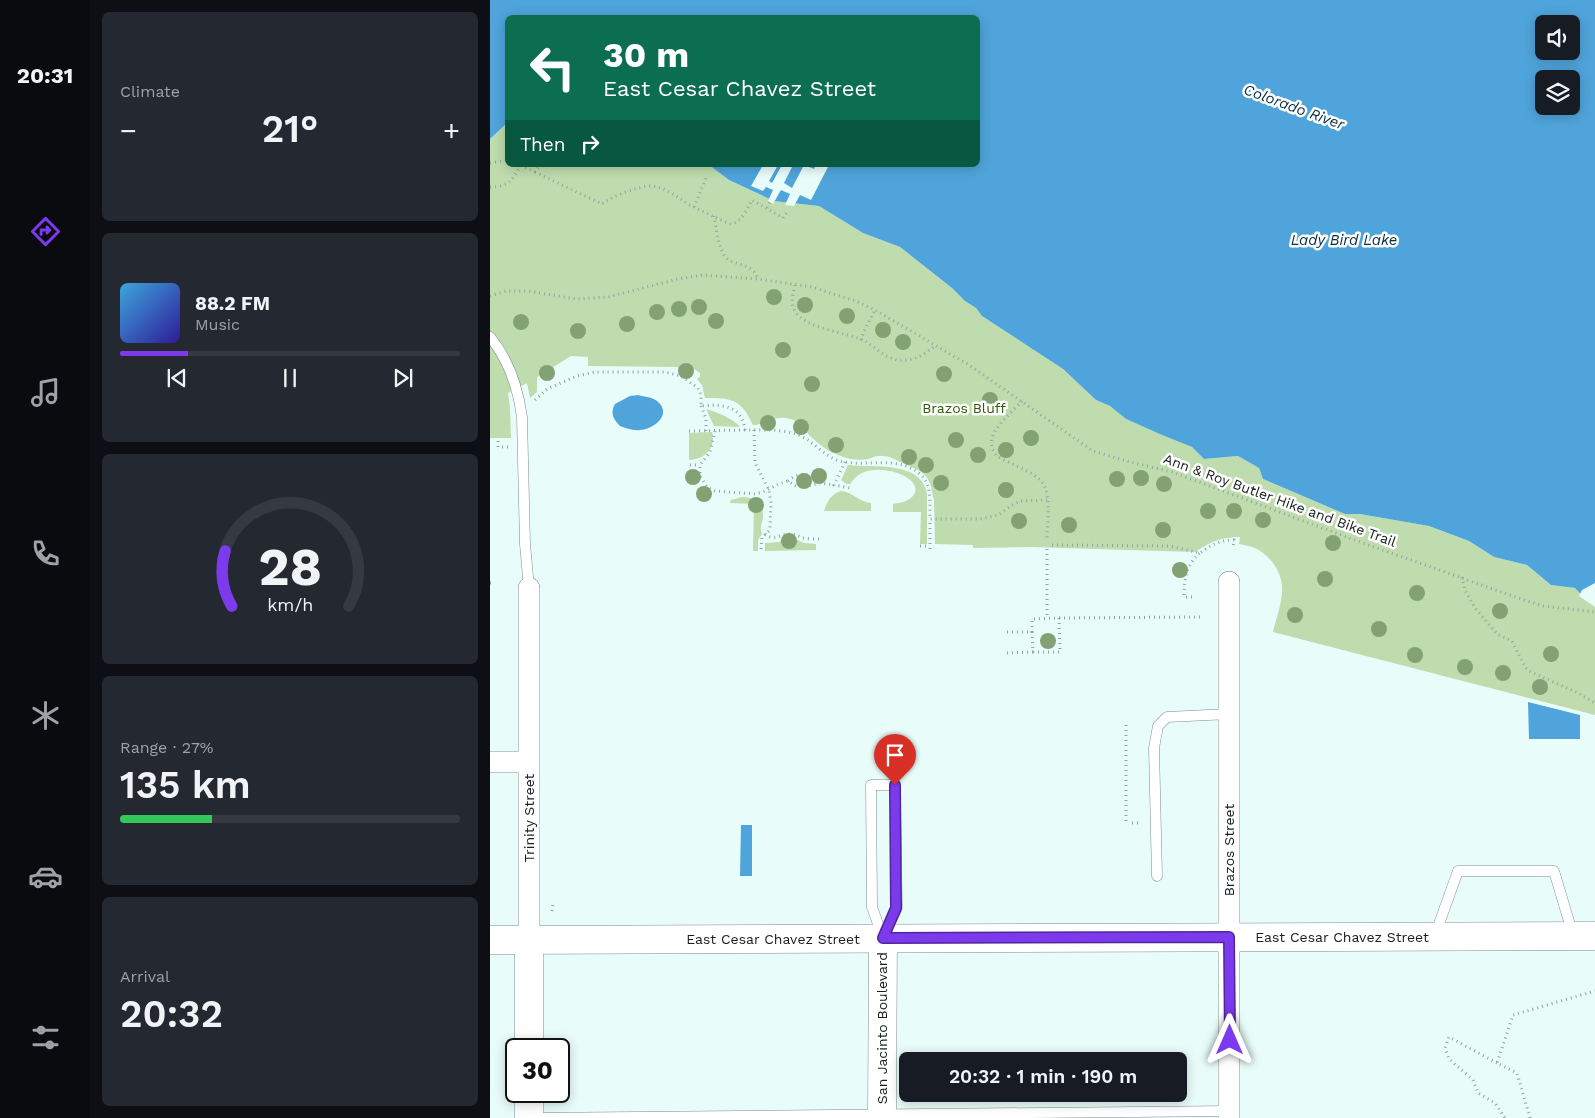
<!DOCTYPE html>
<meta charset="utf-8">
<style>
:root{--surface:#171b24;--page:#242831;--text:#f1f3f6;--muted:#9ea1a6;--line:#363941;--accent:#7c3aed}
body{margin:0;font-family:"Work Sans",sans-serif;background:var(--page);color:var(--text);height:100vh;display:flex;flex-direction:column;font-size:19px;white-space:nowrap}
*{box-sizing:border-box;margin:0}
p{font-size:16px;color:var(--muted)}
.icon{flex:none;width:28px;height:28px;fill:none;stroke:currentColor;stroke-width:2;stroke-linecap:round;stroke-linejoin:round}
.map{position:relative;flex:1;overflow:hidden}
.panel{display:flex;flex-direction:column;gap:12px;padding:12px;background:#0d0f14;width:400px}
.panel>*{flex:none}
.hud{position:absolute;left:15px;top:15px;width:475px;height:152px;border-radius:8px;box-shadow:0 2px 12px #0003;background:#0b6e4f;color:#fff;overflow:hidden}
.controls{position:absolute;left:1045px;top:15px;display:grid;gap:10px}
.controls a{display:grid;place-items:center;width:45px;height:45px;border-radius:8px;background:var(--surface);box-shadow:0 2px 12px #0003;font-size:25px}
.speed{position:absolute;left:15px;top:1038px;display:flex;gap:10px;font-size:25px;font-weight:700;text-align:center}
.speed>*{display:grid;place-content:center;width:65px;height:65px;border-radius:50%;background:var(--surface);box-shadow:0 2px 12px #0003;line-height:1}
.speed .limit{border:2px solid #111;border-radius:8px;background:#fff;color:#111}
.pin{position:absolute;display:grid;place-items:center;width:42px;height:42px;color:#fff;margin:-51px -21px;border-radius:50% 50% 50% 0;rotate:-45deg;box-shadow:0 0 5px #0007}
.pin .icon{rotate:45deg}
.me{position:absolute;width:55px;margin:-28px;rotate:0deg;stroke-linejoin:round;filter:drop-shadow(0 0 4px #0008)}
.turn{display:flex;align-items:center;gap:18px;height:105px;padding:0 15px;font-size:22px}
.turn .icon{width:65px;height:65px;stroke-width:2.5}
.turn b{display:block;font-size:35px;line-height:42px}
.then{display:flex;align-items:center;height:48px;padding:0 15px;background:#0003;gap:10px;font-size:19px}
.big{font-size:38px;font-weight:600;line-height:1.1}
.panel .widget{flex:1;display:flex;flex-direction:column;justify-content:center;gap:8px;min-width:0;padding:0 18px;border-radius:8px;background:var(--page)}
.panel .dial{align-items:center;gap:0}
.dial svg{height:130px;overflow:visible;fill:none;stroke:var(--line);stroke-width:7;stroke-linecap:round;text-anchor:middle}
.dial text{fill:var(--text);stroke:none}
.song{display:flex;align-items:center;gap:15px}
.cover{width:60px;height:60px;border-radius:8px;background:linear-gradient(135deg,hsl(200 70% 55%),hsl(250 70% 35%))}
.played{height:5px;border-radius:2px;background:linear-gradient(90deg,var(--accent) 20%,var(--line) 20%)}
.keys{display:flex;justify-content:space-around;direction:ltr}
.heat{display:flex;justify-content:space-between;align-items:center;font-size:28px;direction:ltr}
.charge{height:8px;border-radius:4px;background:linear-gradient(90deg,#34c759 27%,var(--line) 0)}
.trip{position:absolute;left:409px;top:1052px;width:288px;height:50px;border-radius:8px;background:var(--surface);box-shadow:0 2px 12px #0003;font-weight:600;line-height:50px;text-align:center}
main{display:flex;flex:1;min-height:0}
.dock{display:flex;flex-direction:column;width:90px;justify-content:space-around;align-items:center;background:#090b0e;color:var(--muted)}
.dock .icon{width:35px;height:35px}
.dock .active{color:var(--accent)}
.dock b{font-size:22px;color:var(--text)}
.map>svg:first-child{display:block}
.green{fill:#bedcad}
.water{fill:#4fa4db;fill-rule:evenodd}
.pier{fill:#e8fcf9}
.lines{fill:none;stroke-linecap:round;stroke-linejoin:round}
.lane-casing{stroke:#7c8e8c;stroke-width:11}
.street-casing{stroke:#7c8e8c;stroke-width:22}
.secondary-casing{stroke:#7c8e8c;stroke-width:29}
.primary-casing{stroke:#7c8e8c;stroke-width:29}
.path{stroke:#94a3a1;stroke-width:3;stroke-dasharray:1 4;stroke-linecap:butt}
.lane{stroke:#fff;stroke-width:10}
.street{stroke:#fff;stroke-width:21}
.secondary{stroke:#fff;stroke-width:28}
.primary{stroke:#fff;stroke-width:28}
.tree{fill:#83a273}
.route-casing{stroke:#51269a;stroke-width:12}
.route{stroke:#7c3aed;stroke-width:9}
.labels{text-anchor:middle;stroke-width:5;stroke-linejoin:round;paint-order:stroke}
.park-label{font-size:14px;fill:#305905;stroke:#fff}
.street-label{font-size:14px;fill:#181f1e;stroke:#fff}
.water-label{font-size:15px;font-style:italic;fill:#072d43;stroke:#fff}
</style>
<main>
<nav class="dock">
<b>20:31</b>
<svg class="icon active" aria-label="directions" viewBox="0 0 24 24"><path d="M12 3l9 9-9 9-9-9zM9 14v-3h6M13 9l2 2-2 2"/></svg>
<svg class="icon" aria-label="music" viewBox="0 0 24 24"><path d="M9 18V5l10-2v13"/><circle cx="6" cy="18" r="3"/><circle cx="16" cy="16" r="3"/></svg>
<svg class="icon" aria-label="phone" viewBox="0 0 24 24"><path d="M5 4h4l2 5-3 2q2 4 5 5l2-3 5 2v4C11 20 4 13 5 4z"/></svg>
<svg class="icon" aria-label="climate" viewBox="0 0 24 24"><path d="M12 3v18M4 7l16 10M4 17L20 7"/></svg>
<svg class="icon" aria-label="car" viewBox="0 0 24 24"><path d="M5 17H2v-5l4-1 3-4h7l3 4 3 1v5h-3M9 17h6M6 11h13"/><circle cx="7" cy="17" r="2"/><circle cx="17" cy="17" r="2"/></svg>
<svg class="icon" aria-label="filters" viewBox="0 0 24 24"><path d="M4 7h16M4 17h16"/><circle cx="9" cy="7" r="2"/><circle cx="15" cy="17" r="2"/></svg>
</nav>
<section class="panel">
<div class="widget"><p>Climate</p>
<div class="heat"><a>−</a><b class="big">21°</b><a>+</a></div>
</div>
<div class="widget">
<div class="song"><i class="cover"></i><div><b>88.2 FM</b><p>Music</p></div></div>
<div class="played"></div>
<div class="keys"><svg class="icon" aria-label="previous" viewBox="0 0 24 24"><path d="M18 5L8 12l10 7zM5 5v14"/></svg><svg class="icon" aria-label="pause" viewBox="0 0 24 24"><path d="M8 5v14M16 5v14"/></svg><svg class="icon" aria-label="next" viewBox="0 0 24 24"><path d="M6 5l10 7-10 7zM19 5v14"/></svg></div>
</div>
<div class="widget dial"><svg viewBox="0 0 100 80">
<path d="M14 69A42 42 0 1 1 86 69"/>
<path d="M14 69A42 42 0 0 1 10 35" stroke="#7c3aed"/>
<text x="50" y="56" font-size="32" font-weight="700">28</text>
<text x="50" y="72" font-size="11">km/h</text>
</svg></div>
<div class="widget"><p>Range · 27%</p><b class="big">135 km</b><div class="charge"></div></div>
<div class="widget"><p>Arrival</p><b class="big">20:32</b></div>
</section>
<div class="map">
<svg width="1105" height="1118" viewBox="0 0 1105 1118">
<rect width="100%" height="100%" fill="#e8fcf9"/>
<!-- green -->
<path class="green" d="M17,123L18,165H219L239,180L284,201L329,206L373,233L410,247L462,288L475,301L486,308L492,316L573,369L606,400L620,406L636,419L672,435L702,447L714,459L748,456L769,468L773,479L855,514H870L939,526L979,541L1004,557L1037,565L1061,585L1085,588L1105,596V715L783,632C786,619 791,606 792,593C794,575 781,555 765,548C760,546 754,545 749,544L750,537C731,537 720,542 705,552L541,547L483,548V545L445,544L444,498H443C441,473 431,471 410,462C404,459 400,456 392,456C386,455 383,458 378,459C370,461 358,459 351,456C340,453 327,443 319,435C316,432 316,428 313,425C309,421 301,419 296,418C281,416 274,425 263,425C251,399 242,398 215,398L212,385L207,379L210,377V373L204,369H196L195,371L187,367L98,366V357L81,356L47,377V392L40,398L37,383L18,393L20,408L21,438H0V139Z
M216,409C226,412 243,418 250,427L224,426Z
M222,432C226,448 215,459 199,460V433Z
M358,465C382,468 432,460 437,494V544H430L431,512H403V504C409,503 416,502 421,498C436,484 410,472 399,471C391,469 380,469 372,473C367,475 364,479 360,484H357L351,480Z
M351,491C363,492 369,502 381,503V511H334C337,502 341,494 351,491Z
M252,497C265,497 274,503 273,518C272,524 269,527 272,534L268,540V551H263L264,504L240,503L241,500Z
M301,537L314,543L326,544V550L275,551V543L289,542L296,538Z"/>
<!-- water -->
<path class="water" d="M0,0H1105V604L1095,598L1085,588L1061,585L1037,565L1004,557L979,541L939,526L870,514H855L773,479L769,468L748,456L714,459L702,447L672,435L636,419L620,406L606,400L573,369L492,316L486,308L475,301L462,288L410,247L373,233L329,206L284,201L239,180L219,165H488V18H18L17,123L0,139ZM1054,24H1081V51H1054ZM1054,79H1081V106H1054Z
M148,395C155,397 162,397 167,401C183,414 164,429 150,430C143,431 136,428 130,426C123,419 120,413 125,404L140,396Z
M1038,702L1090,715V739H1039Z
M251,825H262V876H250Z"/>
<!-- pier -->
<path class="pier" d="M273,165H288L279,181L282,183L292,165H303L294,183L302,188L314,165L324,169L326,165H339L321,200L310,195L304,206L295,205L300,194L291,190L283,204L278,201L283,190L276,187L273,191L261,186Z
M1105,583V607L1089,596L1092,590Z"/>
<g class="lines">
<!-- lane casing -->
<g class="lane-casing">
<path id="lane" d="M0,337C19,360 28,388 32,417L35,544L39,588
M381,785H405L407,908L393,938L382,907Z
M667,876L664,748L668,726L677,717L739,714
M945,935L968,871H1064L1083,935
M42,1118L739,1111"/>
</g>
<!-- street casing -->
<g class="street-casing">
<path id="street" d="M739,582V1118
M0,762H39
M39,939V588"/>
</g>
<!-- secondary casing -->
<g class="secondary-casing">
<path id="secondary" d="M39,939V1049
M39,1091V1118
M392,1118L393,938"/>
</g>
<!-- primary casing -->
<g class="primary-casing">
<path id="primary" d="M0,940L1105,936"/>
</g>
<!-- path -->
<path class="path" d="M0,163L18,160
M31,165L45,172L50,165
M45,172L112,204C123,196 150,185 163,186C177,188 187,197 198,204C212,211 226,218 241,224C252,222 257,209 262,200L293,218L297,212
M0,187C19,187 22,180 31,165
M204,207L216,178
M277,208L280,202
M224,216C226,227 228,246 234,255C243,268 261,260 268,279
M305,285C303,294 300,303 305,311C315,329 357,332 375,341C386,348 395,358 408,360C423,362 435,354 446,345
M0,296L16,291H38L86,299L118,297L188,279L212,275L268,279L322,287L368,302L385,310L479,365L603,451L640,462L682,472L870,542L1034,600L1053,606L1105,612
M371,340L374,331L385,310
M45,400L57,389L87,376L105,372H175L191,376L208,388L211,395V406C232,404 252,405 255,430C276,430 300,428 318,440C328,447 338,458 350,461C376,468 409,454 431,475C443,486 439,505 440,519H490L508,515L522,505L531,501L557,500
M532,401C520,415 489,436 507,456C520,464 537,469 549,479C563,490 557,523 557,540
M211,406L216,418V431
M264,430L265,463L279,490L281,503L280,528L279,531L272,537L271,551
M199,431L255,430
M225,431L220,452L210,465V476L217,487L225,491L265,494L273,492L289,484L298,481L306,486L313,487L330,483L344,485
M8,441V447H19
M355,462L344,485L360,488
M200,465H210
M298,481C306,473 316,474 326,477L330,483
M275,534C283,541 289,535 298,534C304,533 308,536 313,538C317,539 324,539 329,539
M562,545L680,546L710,553C721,545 730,540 744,540L743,547
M430,546H440
M440,549V519
M557,549V618
M972,577L975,590L985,608L1007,634L1022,641L1035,667L1039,671L1088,693L1105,703
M0,583H1
M702,597H694C694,579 696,565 710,553
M569,618L711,617
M517,632H542L543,652L517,653
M542,632V619L569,618L570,652H543
M636,725V821
M642,823H651
M62,911L63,903
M1007,1063L959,1037L955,1048L959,1059L983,1080L988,1093L1005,1103L1015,1118
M1040,1118L1027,1073L1007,1063L1023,1015L1105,991"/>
<!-- lane -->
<use href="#lane" class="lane"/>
<!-- street -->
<use href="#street" class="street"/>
<!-- secondary -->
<use href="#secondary" class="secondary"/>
<!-- primary -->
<use href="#primary" class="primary"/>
</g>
<!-- trees -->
<g class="tree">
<circle cx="284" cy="297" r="8"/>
<circle cx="315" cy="305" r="8"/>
<circle cx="209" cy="307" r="8"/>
<circle cx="189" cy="309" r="8"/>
<circle cx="167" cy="312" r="8"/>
<circle cx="357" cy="316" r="8"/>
<circle cx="226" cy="321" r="8"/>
<circle cx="31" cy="322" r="8"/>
<circle cx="137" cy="324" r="8"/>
<circle cx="393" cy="330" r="8"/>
<circle cx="88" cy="331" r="8"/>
<circle cx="413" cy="342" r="8"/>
<circle cx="293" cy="350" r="8"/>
<circle cx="196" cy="371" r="8"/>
<circle cx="57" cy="373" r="8"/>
<circle cx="454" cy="374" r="8"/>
<circle cx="322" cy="384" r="8"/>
<circle cx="500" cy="400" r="8"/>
<circle cx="278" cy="423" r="8"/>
<circle cx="311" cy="427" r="8"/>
<circle cx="541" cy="438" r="8"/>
<circle cx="466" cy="440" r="8"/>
<circle cx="346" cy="445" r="8"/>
<circle cx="516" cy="450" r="8"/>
<circle cx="488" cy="455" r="8"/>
<circle cx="419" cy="457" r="8"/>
<circle cx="436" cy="465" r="8"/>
<circle cx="329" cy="476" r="8"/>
<circle cx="203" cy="477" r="8"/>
<circle cx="651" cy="478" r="8"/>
<circle cx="627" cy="479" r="8"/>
<circle cx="314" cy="481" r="8"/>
<circle cx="451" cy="483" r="8"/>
<circle cx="674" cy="484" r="8"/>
<circle cx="516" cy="490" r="8"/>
<circle cx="214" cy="494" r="8"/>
<circle cx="266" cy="505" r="8"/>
<circle cx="718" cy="511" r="8"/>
<circle cx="744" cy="511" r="8"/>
<circle cx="773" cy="520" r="8"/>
<circle cx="529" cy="521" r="8"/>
<circle cx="579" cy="525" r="8"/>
<circle cx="673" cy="530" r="8"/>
<circle cx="299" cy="541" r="8"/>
<circle cx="843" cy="543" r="8"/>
<circle cx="690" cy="570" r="8"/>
<circle cx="835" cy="579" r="8"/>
<circle cx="927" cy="593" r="8"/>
<circle cx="1010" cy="611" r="8"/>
<circle cx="805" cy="615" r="8"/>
<circle cx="889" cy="629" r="8"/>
<circle cx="558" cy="641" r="8"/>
<circle cx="1061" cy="654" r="8"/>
<circle cx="925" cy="655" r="8"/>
<circle cx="975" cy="667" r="8"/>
<circle cx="1013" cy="673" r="8"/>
<circle cx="1050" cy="687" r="8"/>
</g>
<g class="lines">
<!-- route casing -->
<g class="route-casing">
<path id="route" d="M405,785L406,908L393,938L739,937L740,1040"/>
</g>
<!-- route -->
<use href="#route" class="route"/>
</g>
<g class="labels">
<!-- park labels -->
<g class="park-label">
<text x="474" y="413">Brazos Bluff</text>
</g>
<!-- street labels -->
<g class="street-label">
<text transform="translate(790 500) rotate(20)" y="5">Ann &amp; Roy Butler Hike and Bike Trail</text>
<text transform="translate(39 818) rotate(-90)" y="5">Trinity Street</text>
<text transform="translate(739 850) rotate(-90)" y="5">Brazos Street</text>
<text x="852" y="942">East Cesar Chavez Street</text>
<text x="283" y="944">East Cesar Chavez Street</text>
<text transform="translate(392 1028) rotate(-90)" y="5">San Jacinto Boulevard</text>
</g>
<!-- water labels -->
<g class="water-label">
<text transform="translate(804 107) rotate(20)" y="5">Colorado River</text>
<text x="854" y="245">Lady Bird Lake</text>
</g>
</g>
</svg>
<div class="controls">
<a><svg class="icon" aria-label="sound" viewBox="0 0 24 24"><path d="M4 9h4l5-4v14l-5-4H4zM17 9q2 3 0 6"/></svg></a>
<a><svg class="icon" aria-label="layers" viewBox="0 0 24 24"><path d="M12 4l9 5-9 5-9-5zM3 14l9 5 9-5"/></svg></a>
</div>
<div class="speed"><div class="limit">30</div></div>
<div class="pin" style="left:405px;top:785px;background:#d93025"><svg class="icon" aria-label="arrive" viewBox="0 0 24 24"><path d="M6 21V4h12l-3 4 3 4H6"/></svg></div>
<svg class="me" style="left:740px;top:1040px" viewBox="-20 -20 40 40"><path d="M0-17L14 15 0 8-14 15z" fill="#7c3aed" stroke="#fff" stroke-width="4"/></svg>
<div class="trip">20:32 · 1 min · 190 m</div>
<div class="hud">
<div class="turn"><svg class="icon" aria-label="left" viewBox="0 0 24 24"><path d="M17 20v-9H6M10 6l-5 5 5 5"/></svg><div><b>30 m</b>East Cesar Chavez Street</div></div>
<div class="then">Then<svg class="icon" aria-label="right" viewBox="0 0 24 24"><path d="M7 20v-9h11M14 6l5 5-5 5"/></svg></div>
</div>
</div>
</main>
